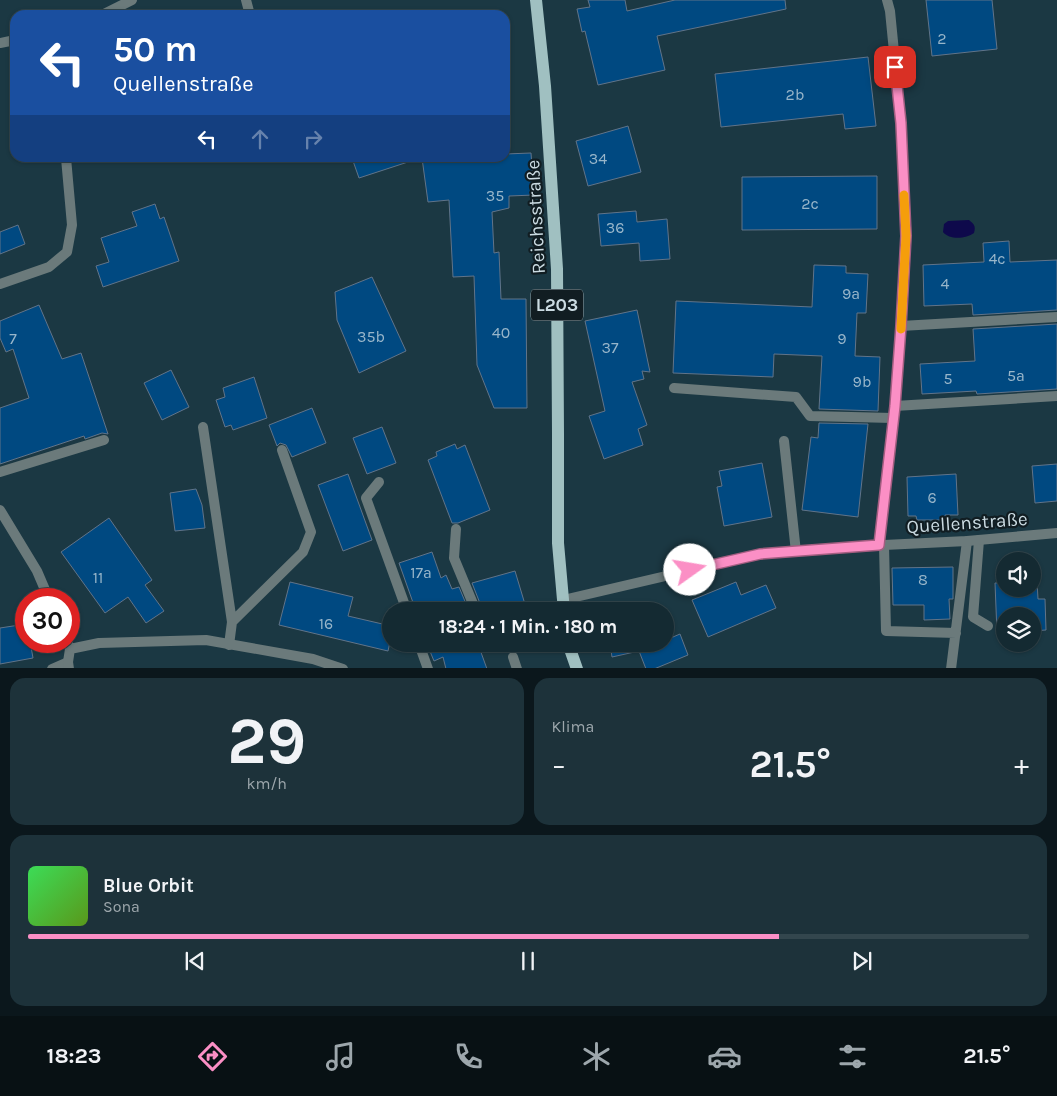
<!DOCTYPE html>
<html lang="de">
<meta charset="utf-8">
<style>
:root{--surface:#142a32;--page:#1d323a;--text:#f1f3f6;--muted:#9da7ac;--line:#33464d;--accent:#fb8fc5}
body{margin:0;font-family:Karla,sans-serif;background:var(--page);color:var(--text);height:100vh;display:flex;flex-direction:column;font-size:19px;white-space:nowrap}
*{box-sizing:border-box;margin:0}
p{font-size:16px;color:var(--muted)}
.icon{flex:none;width:28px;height:28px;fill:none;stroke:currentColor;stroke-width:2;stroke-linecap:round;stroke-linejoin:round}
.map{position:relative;height:668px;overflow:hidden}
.sheet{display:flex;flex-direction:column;gap:10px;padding:10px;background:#0b171c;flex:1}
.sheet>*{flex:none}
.hud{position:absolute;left:10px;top:10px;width:500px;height:152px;border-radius:15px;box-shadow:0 1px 4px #0004,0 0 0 1px var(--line);background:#1a4fa0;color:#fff;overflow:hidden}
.controls{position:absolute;left:996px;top:552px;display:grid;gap:10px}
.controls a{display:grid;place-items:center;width:45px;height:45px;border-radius:50%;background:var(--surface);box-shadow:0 1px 4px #0004,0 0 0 1px var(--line);font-size:25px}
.speed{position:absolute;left:15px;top:588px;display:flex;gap:10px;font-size:25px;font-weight:700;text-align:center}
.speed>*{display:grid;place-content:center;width:65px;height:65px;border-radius:50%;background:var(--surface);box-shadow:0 1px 4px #0004,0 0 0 1px var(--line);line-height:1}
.speed .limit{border:8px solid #d22;background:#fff;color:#111}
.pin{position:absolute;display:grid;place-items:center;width:42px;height:42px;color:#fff;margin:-21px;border-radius:10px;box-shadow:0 2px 8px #0006}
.me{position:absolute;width:55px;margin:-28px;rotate:77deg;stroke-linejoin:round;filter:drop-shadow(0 0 4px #0008)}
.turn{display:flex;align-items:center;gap:18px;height:105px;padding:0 20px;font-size:22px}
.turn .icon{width:65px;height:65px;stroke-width:2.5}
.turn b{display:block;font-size:35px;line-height:42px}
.lanes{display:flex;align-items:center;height:48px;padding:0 20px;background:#0003;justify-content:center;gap:25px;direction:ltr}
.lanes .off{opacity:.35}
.big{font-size:38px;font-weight:700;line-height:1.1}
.sheet .card{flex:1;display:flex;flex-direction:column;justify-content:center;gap:8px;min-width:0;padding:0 18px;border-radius:15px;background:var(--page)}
.sheet .dial{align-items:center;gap:0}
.dial b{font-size:65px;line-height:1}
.song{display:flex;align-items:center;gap:15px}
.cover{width:60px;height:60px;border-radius:8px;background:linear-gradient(135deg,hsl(130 70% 55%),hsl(90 70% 35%))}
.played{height:5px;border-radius:2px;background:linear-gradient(90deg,var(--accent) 75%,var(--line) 75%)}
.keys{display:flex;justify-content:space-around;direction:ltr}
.heat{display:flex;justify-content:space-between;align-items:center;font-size:28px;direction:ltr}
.sheet .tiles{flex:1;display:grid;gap:10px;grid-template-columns:1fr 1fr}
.card:last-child{grid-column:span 2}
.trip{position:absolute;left:382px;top:602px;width:292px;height:50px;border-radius:25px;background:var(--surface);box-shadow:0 1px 4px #0004,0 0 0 1px var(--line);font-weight:700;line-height:50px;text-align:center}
.menu{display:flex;height:80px;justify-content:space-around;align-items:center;background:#081114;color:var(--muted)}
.menu .icon{width:35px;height:35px}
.menu .on{color:var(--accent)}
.menu b{font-size:22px;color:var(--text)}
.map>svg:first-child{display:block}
.water{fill:#0e094b}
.building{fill:#004981;stroke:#617489}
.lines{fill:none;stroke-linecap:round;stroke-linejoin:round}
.service{stroke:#6b7a7b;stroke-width:10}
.minor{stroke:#6b7a7b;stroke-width:10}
.primary{stroke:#a0c0c1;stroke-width:12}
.route-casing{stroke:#a35d80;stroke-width:12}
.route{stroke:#fb8fc5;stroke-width:9}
.slow{stroke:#f59e0b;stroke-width:9}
.labels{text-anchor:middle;stroke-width:4.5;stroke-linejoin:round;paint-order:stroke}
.number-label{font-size:16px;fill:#98b6ca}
.shield{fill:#111d22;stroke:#93a2a8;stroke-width:1}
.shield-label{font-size:18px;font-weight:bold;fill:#cbdbe2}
.street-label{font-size:19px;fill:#cbdbe2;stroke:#111d22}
</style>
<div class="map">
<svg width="1057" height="669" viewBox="0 0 1057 669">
<rect width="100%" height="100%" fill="#1b3843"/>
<!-- water -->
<path class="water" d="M969,220C974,224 976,226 974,233C966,239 949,240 943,232L944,224L948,221Z"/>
<!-- building -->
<path class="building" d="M588,0H625L627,11L675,0H785L786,9L657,36L665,70L598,85L585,31L582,32L577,9L590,7Z
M926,0H992L997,49L932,56Z
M868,57L876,126L845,129L843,114L721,127L715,74Z
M628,126L641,172L588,186L576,141Z
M531,153L534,195L509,196V208L492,212L494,253L499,252L501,299H526L527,408H494L477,365L474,276L453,277L449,200L428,202L422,158H505V154Z
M352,158H410L411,161L359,178Z
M877,176V229L742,230V177Z
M155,204L160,219L164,217L179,261L103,287L96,266L109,262L101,238L137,226L132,212Z
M636,211L637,222L667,219L670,259L640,261L639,243L601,246L598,214Z
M18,225L25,244L0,254V232Z
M1009,241L1010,262L1057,260V310L973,315L972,304L924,306L923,265L984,262L983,243Z
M814,265L846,266V273L868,274L866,313H857L855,356L880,357L878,411L819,409L822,356L774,354L773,377L673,373L676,301L812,307Z
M372,277L406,351L359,373L337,320L335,292Z
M39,305L62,359L81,353L108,434L102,433L85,439L84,436L0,464V408L29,398L13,349L6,352L0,338V321Z
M637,310L650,372L642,371L644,379L632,382L647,425L638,429L643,445L604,459L589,416L605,411L585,321Z
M1057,324V389L977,394L976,391L922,394L920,364L975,361L973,329Z
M171,370L189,407L162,420L144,383Z
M254,377L267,418L233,430L231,425L225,427L216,400L225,397L223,388Z
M312,408L326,443L292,457L286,445L280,443L277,446L269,425Z
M819,423L868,424L858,517L802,510L811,437L818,438Z
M382,427L396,463L367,474L353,438Z
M455,444L457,449L465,445L490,510L458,523H452L428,460L437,456L436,452Z
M762,463L772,517L724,526L717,487L722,486L719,471Z
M1057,464V501L1035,503L1032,466Z
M348,474L372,540L343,551L318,485Z
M956,474L958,515H945L946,520H917L916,516H908L907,477Z
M196,489L202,505L205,528L175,531L170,493Z
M109,518L152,580L145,585L164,611L146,623L128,597L105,613L61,552Z
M432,552L441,578L446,575L452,589L459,587L469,611H416L399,563Z
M953,567V599H949L950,619L924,620V605H893L892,568Z
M515,571L527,611H483L472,583Z
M1032,581H1037L1038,599H1045L1046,630L1032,631V616H1005V633H997L995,583H1005V589H1032Z
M290,582L353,597L348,616L391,626V637L388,651L279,625Z
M736,582L741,595L766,585L776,608L708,637L692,600Z
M26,624V641H30L33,658L0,664V628Z
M680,634L688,655L654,669H646L639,651L612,657L610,644H606H650V646L656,644H666V640Z
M427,644H478L487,669H446L443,657L434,661Z"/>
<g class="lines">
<!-- service -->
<path class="service" d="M246,0L250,15
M901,326L1057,317
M674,388L796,397L810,416L893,418
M895,406L1057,396
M203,427L232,622L229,645
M784,441L796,552
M0,472L104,440
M379,482L366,498L407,611
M456,529L454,558L476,611
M979,540L973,617L988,626
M884,545L886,631L956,633
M232,622L303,552L311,532L282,450
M419,644L428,669
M513,657L517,669
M52,669L68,662
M951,669L967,541"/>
<!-- minor -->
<path class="minor" d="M102,15L132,0
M0,43L15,40
M0,284L49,267L67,252L72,225L66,158
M0,510L37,571L49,599
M879,545L895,406L901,326L906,236L901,123L890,11L887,0
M563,600L760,554L884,545L967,541L1057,533
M67,641L70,649L68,662L69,669
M70,649L99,643L206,640L313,659L343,669"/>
<!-- primary -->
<path class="primary" d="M536,0L545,86L557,269L558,434V543L564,611
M569,644L570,649L577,669"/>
</g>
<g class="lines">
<!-- route casing -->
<g class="route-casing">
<path id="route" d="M690,570L760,554L879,545L895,406L901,326L906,236L901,123L895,67"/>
</g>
<!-- route -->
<use href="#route" class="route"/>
<!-- slow -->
<path class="slow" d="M901,329L906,236L904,195"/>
</g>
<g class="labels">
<!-- number labels -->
<g class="number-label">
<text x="942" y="44">2</text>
<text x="795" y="100">2b</text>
<text x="598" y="164">34</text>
<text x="495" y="201">35</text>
<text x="810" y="209">2c</text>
<text x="615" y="233">36</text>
<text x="997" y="264">4c</text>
<text x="945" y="289">4</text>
<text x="851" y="299">9a</text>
<text x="501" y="338">40</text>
<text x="371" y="342">35b</text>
<text x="13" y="344">7</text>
<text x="842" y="344">9</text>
<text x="610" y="353">37</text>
<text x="1016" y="381">5a</text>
<text x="948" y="384">5</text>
<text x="862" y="387">9b</text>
<text x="932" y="503">6</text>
<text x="421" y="578">17a</text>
<text x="98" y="583">11</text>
<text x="923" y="585">8</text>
<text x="326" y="629">16</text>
</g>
<!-- shield labels -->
<rect class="shield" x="531" y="289.5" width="52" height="31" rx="4"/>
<g class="shield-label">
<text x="557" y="311">L203</text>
</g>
<!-- street labels -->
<g class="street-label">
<text transform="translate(535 217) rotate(-93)" y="7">Reichsstraße</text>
<text transform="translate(967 522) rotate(-4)" y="7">Quellenstraße</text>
</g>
</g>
</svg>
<div class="controls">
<a><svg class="icon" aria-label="sound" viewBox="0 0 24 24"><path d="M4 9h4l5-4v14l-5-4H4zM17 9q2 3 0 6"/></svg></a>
<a><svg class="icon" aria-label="layers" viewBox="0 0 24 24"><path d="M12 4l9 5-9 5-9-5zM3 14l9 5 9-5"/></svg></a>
</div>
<div class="speed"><div class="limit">30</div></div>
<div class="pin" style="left:895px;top:67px;background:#d93025"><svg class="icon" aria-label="arrive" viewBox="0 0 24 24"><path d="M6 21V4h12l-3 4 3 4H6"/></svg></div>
<svg class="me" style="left:690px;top:570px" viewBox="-20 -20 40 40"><circle r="19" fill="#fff"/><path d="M0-13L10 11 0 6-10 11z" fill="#fb8fc5"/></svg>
<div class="trip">18:24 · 1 Min. · 180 m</div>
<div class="hud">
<div class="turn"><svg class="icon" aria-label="left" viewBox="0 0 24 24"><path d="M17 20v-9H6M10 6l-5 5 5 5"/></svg><div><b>50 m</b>Quellenstraße</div></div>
<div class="lanes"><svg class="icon" aria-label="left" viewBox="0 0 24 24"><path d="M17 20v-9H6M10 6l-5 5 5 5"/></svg><svg class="icon off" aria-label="ahead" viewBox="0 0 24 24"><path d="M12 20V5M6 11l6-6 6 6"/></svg><svg class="icon off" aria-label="right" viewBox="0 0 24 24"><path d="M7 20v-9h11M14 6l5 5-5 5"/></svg></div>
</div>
</div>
<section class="sheet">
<div class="tiles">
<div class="card dial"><b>29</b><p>km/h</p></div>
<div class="card"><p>Klima</p>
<div class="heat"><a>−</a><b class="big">21.5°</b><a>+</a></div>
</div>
<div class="card">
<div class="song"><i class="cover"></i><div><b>Blue Orbit</b><p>Sona</p></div></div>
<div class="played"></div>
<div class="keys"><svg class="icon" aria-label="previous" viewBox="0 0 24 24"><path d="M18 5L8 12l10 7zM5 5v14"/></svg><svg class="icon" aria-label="pause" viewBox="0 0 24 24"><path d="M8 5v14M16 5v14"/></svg><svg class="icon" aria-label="next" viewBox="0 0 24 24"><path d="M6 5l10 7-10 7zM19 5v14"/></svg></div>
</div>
</div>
</section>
<nav class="menu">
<b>18:23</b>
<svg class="icon on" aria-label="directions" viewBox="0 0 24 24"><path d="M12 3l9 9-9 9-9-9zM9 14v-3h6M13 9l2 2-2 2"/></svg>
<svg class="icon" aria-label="music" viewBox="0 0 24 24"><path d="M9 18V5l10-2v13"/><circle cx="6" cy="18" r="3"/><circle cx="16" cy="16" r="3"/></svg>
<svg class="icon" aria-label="phone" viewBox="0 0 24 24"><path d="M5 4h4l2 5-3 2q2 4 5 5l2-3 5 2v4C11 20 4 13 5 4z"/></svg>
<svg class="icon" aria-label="climate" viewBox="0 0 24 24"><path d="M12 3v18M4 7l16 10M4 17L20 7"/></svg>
<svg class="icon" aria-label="car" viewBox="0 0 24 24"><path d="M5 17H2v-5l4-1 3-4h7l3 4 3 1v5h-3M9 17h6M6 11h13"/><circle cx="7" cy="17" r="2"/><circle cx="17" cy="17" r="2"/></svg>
<svg class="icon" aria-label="filters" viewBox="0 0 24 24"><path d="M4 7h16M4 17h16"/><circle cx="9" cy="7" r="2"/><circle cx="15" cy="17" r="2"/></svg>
<b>21.5°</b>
</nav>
